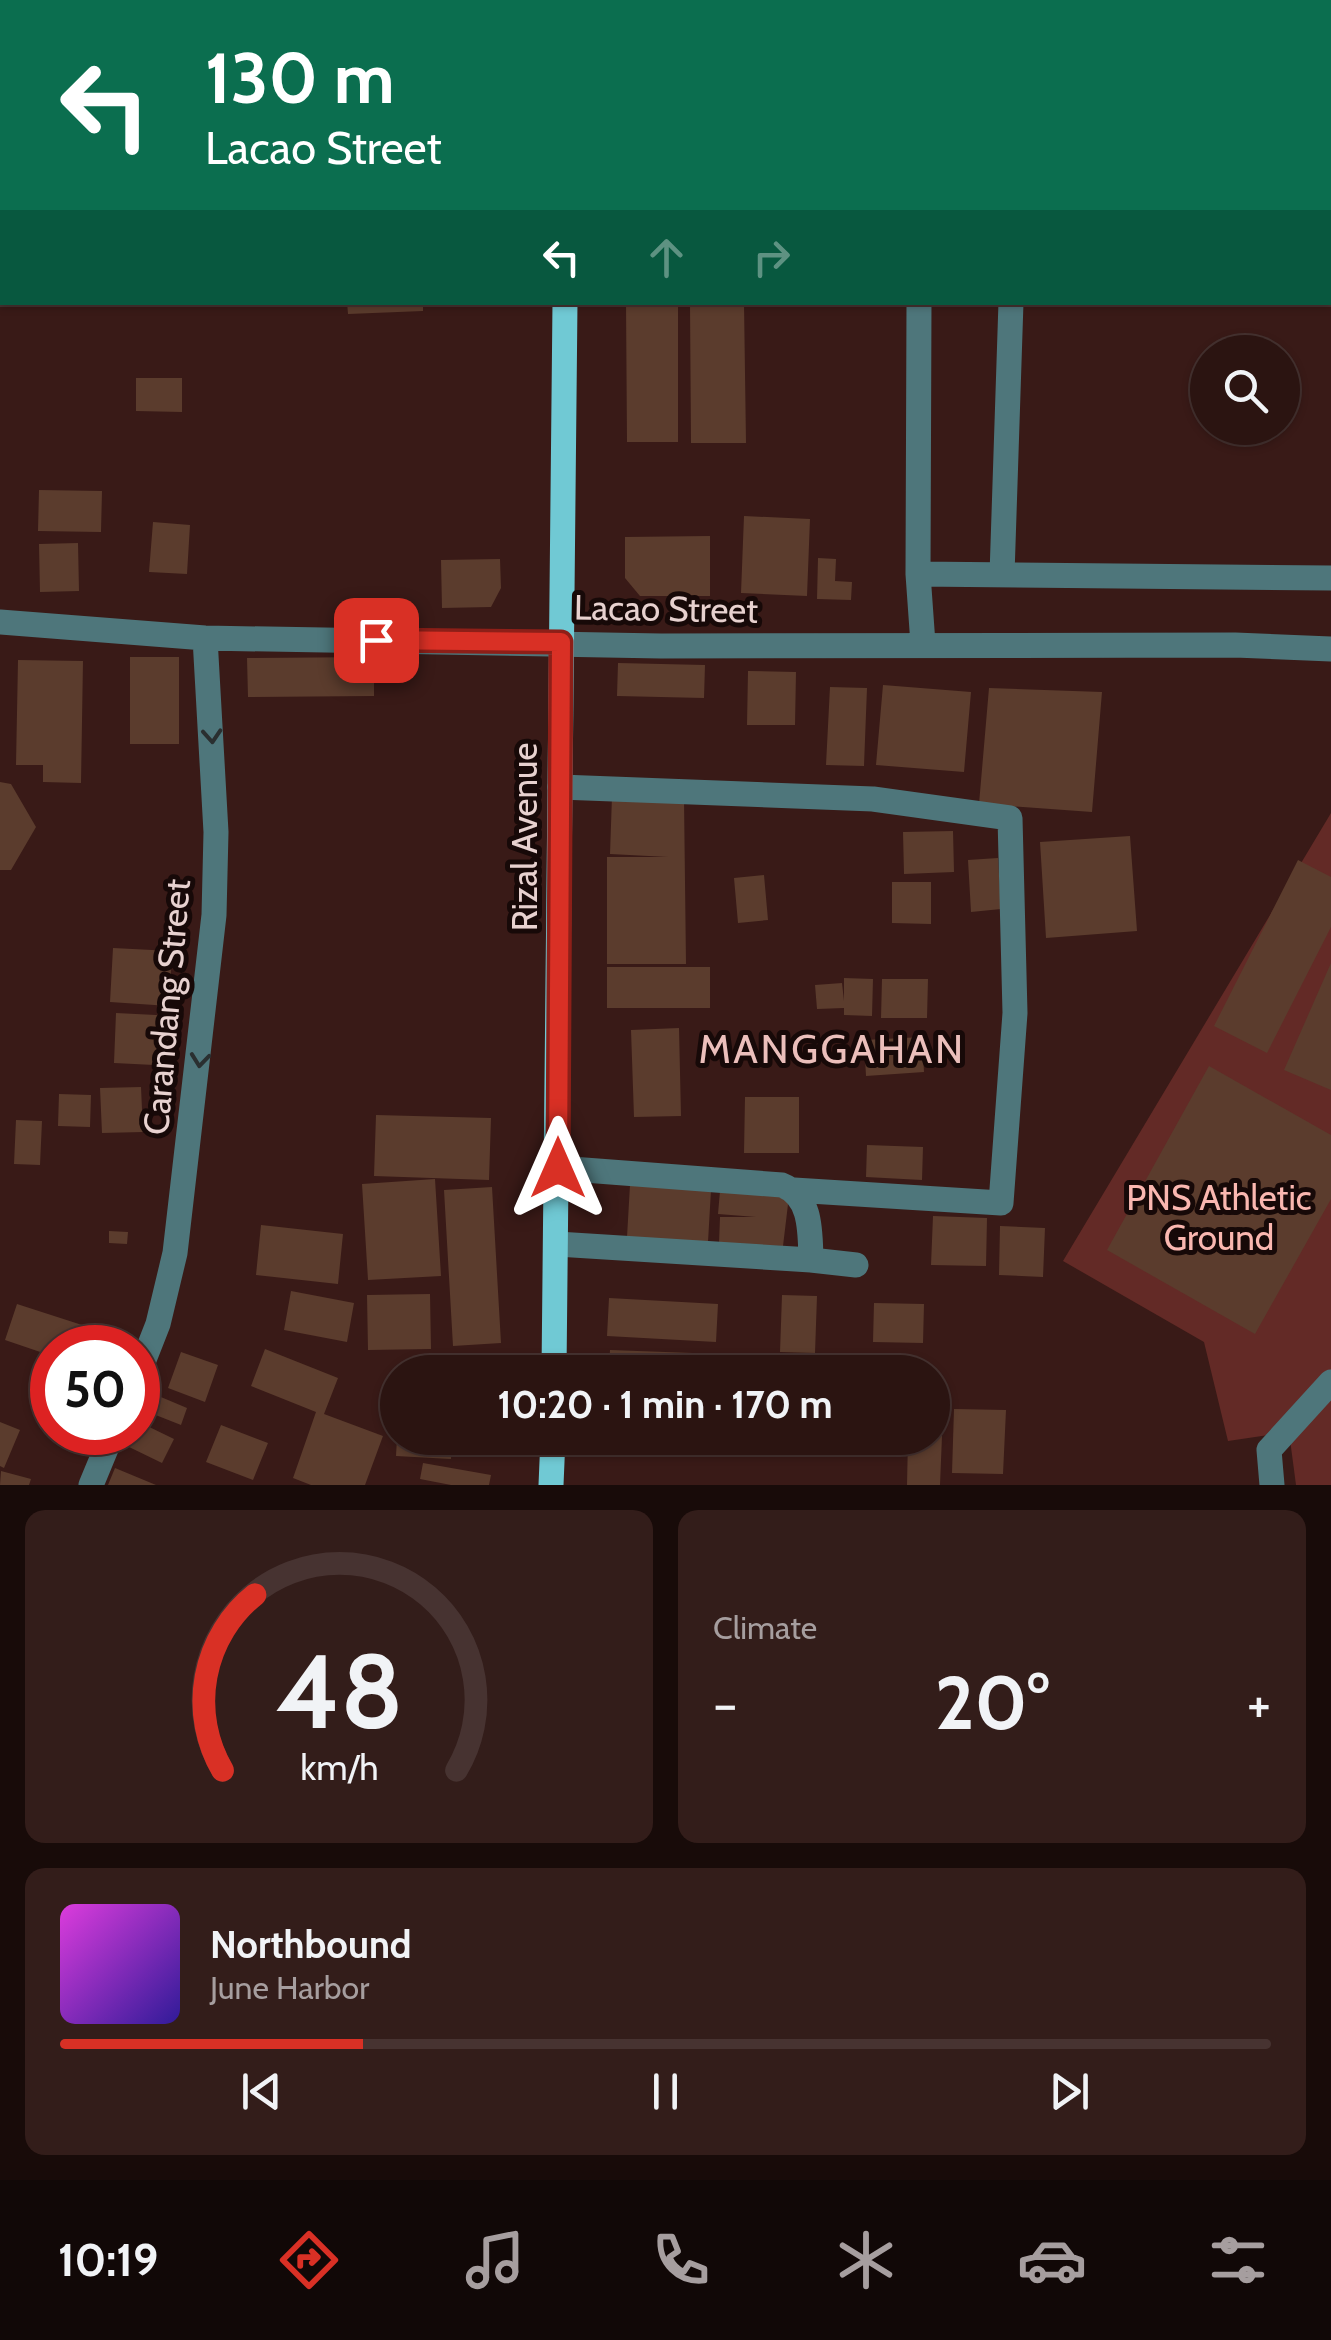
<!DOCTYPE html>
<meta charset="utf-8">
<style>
:root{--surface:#2b1411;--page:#331d1a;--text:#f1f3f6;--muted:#a69e9f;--line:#473331;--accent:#d93025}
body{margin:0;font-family:Cabin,sans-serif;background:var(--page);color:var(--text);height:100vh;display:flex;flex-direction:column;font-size:38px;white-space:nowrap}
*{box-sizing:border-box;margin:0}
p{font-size:32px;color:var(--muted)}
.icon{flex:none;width:55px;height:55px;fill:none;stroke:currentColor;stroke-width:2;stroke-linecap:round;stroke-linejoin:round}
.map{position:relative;height:1485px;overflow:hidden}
.details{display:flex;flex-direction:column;gap:25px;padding:25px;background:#180b09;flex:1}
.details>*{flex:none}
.guide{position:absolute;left:0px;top:0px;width:1332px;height:305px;box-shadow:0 2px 8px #0004,0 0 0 2px var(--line);background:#0b6e4f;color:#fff;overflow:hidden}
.fabs{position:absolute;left:1190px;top:335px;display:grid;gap:20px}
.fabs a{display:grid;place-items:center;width:110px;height:110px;border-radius:50%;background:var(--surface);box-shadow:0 2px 8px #0004,0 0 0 2px var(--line);font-size:50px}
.speed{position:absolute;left:30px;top:1325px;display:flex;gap:20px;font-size:50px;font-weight:700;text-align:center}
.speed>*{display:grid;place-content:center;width:130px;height:130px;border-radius:50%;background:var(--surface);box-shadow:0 2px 8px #0004,0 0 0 2px var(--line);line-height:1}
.speed .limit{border:15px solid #d22;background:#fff;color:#111}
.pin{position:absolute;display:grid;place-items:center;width:85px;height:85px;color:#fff;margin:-42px;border-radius:20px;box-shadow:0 5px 15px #0006}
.me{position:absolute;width:110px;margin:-55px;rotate:0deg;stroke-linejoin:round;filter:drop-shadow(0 0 8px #0008)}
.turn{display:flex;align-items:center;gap:35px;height:210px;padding:0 40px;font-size:45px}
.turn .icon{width:130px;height:130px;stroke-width:2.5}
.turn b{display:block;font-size:70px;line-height:85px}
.lanes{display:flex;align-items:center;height:95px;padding:0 40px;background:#0003;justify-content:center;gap:50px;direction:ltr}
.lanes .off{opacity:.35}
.big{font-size:75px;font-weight:700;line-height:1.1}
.details .card{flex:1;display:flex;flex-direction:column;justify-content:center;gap:15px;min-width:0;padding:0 35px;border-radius:20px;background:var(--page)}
.details .dial{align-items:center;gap:0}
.dial svg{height:260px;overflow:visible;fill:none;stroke:var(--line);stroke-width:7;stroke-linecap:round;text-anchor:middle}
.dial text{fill:var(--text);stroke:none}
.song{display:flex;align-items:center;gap:30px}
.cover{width:120px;height:120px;border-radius:15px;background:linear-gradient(135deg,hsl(300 70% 55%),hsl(250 70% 35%))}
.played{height:10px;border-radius:5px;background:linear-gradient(90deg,var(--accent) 25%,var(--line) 25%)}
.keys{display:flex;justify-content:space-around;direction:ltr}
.heat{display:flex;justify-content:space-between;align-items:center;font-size:55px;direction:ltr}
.details .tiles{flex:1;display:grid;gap:25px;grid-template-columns:1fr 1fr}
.card:last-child{grid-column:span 2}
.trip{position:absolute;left:380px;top:1355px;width:570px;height:100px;border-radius:50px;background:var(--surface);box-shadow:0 2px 8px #0004,0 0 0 2px var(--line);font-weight:700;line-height:100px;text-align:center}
.dock{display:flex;height:160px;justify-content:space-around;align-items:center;background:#110807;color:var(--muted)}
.dock .icon{width:70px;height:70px}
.dock .active{color:var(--accent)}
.dock b{font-size:45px;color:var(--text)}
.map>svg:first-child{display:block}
.green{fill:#632a26}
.building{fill:#5b3c2d}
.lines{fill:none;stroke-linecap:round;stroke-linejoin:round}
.minor{stroke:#4e767b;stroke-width:25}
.major{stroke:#70c9d4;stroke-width:25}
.oneway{stroke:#2a2f30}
.route-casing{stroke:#8d1f18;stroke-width:25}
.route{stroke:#d93025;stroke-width:18}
.labels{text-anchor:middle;stroke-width:10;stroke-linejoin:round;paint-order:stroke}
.street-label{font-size:35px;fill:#e7d1cf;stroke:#170908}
.park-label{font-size:35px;fill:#fab7b0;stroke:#170908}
.quarter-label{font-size:40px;letter-spacing:2.5px;fill:#ebbfbb;stroke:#170908}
</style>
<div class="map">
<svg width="1331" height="1485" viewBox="0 0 1331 1485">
<rect width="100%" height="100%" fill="#391a17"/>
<!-- green -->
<path class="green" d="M1331,813V1485H1296L1289,1432L1228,1441L1204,1342L1063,1261Z"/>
<!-- building -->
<path class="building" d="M347,302H423V311L348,314Z
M626,302H678V442H627Z
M744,303L746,443H691L690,304Z
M136,378H182V412L136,411Z
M39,490L102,491L101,532L38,531Z
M744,516L810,519L807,596L741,593Z
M153,522L190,525L187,574L149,572Z
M710,536V596H640L625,578V537Z
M78,543L79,591L40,592L39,544Z
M818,558L836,559L835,581L852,582L851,600L817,599Z
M500,559L501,588L491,607L442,608L441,560Z
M130,657H179V744H130Z
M374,657V696L248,697L247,658Z
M18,660L83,661L81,783L43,782V765H16Z
M618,663L705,665L704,698L617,696Z
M748,671L796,672L795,725H747Z
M883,685L971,692L964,772L876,765Z
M830,687L867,688L864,766L826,765Z
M989,688L1102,692L1092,812L979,804Z
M0,782L11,784L36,827L11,870H0Z
M612,796L684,799L686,964H607V857H668L610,854Z
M953,831L954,872L904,874L903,832Z
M1130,836L1137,931L1046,938L1040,842Z
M998,858L1001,909L971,912L968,860Z
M1298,860L1331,877V927L1267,1053L1214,1026Z
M764,875L768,920L738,923L734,878Z
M892,882H931V924L892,923Z
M113,948L172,951L169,1006L110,1002Z
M1331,963V1090L1284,1070Z
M607,967H710V1008H607Z
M844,978L873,979L872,1016L844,1015V1008L817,1009L815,985L842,983L844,1001Z
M882,979H928L927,1018H881Z
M116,1013L176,1016L174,1066L114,1063Z
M679,1028L681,1116L634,1117L631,1030Z
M922,1037L924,1072L866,1076L864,1040Z
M1209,1066L1331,1135V1199L1255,1334L1107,1250Z
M141,1087L143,1132L102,1133L100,1088Z
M59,1094L91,1095L90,1127L58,1126Z
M745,1097H799V1153H744Z
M376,1115L491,1118L489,1180L374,1176Z
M16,1120L42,1121L40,1165L14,1164Z
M867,1145L923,1147L922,1180L866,1177Z
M435,1179L441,1276L368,1280L362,1184Z
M630,1185L711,1190L708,1242L627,1237Z
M492,1187L501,1343L453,1346L444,1190Z
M720,1191L789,1196L783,1246L719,1244L720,1217H756L718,1214Z
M933,1216L987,1218L986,1266L931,1265Z
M261,1225L343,1234L338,1284L256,1275Z
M1000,1226L1045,1228L1043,1277L999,1275Z
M109,1231L128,1232L127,1244L109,1243Z
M291,1291L354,1303L347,1342L284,1330Z
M430,1294L431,1349L368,1350L367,1295Z
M782,1295L817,1296L815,1353L780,1352Z
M609,1298L718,1304L716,1342L607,1336Z
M874,1303L924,1304L923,1343L873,1342Z
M17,1304L113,1335L109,1348H52V1356L5,1340Z
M265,1349L338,1378L324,1414L383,1436L365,1485H311L293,1478L316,1412L251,1386Z
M610,1350L721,1354L720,1372H609Z
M181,1352L218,1365L205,1402L168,1388Z
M149,1392L187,1408L181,1425L143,1410Z
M932,1399L944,1400V1425H932Z
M954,1409L1006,1410L1003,1474L952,1473Z
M0,1422L20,1430L4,1468L0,1466Z
M139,1422L174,1439L162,1463L127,1446L133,1432H138Z
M221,1425L268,1443L253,1480L206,1462Z
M942,1436L940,1485H907L908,1438Z
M397,1438H452L451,1459L396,1456Z
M608,1438H667V1449L608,1450Z
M423,1463L491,1475L489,1485H451L420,1479Z
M115,1468L156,1485H108Z
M1,1471L31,1479L29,1485H0Z"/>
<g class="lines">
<!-- minor -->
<path class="minor" d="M210,0V2
M0,180H2
M919,302L918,574L1331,578
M918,574L923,644
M1002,575L1011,302
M0,622L205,638L661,646L1235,645L1331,649
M560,787L873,799L1010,818L1015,1013L1001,1203L794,1190
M557,1244L811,1260C810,1232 812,1197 782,1185L558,1168
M811,1260L856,1265
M138,1375L158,1324L175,1253L214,915L216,832L205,638
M91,1485L113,1432
M1272,1485L1269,1450L1331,1382"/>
<!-- major -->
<path class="major" d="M569,2V0
M554,1372L565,302
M551,1485L553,1438"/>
</g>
<!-- one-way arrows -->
<defs><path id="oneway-chevron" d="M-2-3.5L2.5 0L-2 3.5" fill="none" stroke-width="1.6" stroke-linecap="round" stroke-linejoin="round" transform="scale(2.5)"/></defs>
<g class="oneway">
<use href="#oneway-chevron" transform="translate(212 736) rotate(86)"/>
<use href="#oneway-chevron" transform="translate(200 1060) rotate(96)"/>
</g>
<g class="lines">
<!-- route casing -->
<g class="route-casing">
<path id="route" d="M376,640L561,642L558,1168"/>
</g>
<!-- route -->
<use href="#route" class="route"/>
</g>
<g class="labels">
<!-- street labels -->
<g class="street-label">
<text transform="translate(666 609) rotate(1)" y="12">Lacao Street</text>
<text transform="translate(525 837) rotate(-90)" y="12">Rizal Avenue</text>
<text transform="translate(167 1007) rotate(-85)" y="12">Carandang Street</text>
</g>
<!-- park labels -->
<g class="park-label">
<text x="1219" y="1210">PNS Athletic<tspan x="1219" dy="40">Ground</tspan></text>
</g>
<!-- quarter labels -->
<g class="quarter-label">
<text x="832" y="1063">MANGGAHAN</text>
</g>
</g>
</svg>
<div class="fabs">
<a><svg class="icon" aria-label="search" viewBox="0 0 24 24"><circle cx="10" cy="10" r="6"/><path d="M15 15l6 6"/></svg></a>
</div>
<div class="speed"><div class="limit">50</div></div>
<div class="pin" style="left:376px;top:640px;background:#d93025"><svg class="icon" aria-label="arrive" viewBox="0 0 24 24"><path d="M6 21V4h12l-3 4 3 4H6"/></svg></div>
<svg class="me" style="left:558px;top:1168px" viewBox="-20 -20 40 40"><path d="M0-17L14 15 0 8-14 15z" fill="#d93025" stroke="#fff" stroke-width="4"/></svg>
<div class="trip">10:20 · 1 min · 170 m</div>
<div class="guide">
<div class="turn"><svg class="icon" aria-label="left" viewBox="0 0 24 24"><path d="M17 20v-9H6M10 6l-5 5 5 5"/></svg><div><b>130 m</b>Lacao Street</div></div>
<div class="lanes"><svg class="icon" aria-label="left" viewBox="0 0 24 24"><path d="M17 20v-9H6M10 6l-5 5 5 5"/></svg><svg class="icon off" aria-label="ahead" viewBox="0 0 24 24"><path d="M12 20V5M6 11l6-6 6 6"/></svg><svg class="icon off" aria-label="right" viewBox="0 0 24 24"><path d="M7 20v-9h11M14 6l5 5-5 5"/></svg></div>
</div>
</div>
<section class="details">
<div class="tiles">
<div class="card dial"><svg viewBox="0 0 100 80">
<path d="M14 69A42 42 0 1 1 86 69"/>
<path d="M14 69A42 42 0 0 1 24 15" stroke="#d93025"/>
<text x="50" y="56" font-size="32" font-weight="700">48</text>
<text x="50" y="72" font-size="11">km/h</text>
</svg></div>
<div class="card"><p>Climate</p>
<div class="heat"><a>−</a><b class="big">20°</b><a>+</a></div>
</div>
<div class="card">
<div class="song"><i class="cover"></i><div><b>Northbound</b><p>June Harbor</p></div></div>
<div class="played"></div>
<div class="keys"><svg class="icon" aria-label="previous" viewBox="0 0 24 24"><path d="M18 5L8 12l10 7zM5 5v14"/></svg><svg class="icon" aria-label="pause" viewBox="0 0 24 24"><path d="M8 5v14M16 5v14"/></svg><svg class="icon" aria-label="next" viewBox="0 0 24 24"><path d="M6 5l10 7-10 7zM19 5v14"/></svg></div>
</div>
</div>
</section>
<nav class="dock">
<b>10:19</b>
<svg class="icon active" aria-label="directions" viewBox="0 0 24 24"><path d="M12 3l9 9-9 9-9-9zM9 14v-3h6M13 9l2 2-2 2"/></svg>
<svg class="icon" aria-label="music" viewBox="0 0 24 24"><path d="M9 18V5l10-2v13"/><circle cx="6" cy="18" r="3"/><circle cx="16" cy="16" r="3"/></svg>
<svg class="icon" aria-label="phone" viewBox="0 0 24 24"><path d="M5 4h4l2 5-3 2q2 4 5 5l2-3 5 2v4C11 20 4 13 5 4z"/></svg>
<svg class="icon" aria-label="climate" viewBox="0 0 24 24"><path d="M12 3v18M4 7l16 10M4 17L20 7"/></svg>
<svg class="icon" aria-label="car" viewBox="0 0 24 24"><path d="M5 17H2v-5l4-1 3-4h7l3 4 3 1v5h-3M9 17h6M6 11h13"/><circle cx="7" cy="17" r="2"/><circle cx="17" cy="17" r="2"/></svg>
<svg class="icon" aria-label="filters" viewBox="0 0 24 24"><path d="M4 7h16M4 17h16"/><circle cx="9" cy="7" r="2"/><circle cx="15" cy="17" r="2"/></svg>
</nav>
